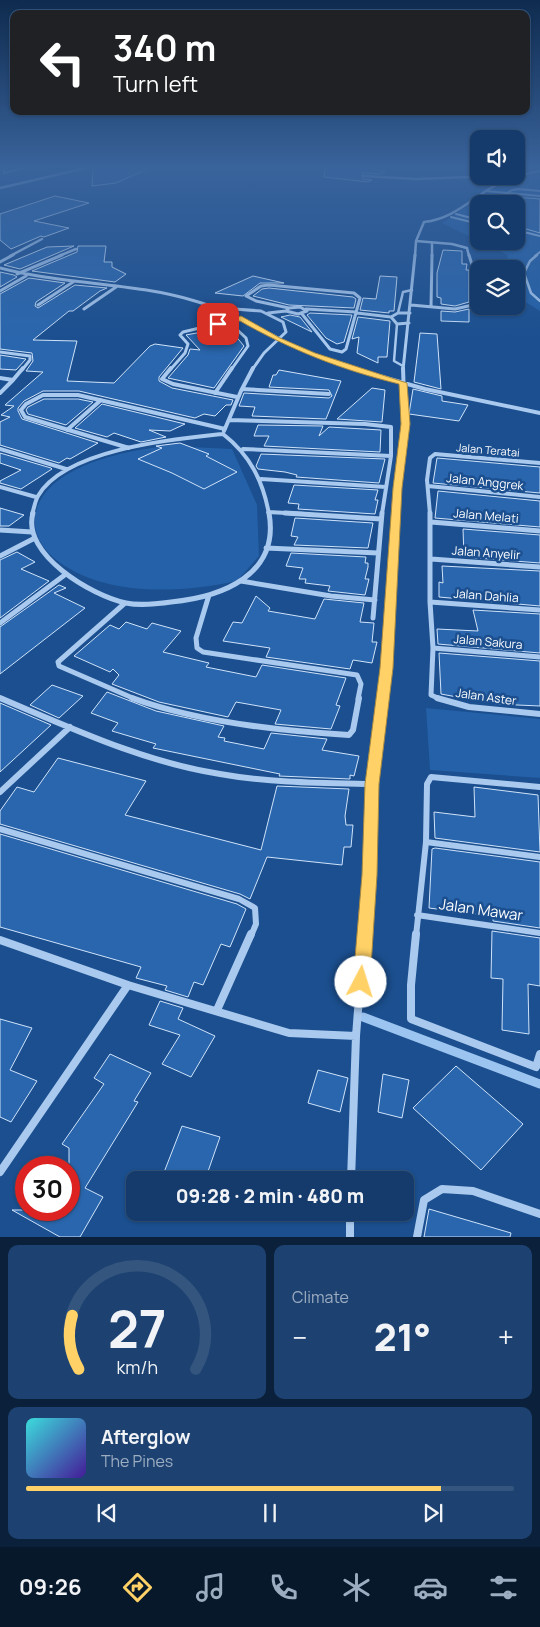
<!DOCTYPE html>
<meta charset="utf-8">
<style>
:root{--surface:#143b6b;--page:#1d4271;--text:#f1f3f6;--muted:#9dadc1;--line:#33557e;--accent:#ffd166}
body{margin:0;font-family:Manrope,sans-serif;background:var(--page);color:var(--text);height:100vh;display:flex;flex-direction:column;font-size:19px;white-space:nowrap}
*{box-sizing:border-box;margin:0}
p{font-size:16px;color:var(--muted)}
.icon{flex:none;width:28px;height:28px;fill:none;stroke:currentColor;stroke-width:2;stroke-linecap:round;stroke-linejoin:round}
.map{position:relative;height:1237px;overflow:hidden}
.details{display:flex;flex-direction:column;gap:8px;padding:8px;background:#0b203b;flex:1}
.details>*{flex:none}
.guide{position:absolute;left:10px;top:10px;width:520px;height:105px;border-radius:10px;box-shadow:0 1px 4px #0004,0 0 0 1px var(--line);background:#202124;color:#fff;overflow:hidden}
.controls{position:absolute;left:470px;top:130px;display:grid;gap:10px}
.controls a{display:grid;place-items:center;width:55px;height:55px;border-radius:10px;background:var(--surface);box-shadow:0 1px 4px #0004,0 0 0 1px var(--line);font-size:25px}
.speed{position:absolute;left:15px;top:1156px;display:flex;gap:10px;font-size:25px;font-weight:700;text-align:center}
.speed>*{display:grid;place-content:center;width:65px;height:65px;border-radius:50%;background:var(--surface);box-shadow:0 1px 4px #0004,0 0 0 1px var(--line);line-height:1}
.speed .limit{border:8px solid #d22;background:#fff;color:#111}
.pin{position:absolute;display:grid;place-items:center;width:42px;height:42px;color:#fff;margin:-21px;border-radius:10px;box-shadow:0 2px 8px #0006}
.me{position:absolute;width:55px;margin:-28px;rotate:5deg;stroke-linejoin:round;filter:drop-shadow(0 0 4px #0008)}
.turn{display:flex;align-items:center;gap:18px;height:105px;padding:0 20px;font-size:22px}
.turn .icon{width:65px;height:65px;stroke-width:2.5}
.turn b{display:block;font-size:35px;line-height:42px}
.big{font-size:38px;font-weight:800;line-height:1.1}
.details .card{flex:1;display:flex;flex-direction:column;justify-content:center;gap:8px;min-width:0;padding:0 18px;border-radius:10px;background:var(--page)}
.details .dial{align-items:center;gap:0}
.dial svg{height:130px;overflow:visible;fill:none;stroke:var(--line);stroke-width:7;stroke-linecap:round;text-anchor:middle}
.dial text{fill:var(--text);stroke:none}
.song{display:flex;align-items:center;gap:15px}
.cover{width:60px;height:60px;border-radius:8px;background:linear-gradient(135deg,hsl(180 70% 55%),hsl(260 70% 35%))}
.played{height:5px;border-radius:2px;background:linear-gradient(90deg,var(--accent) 85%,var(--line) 85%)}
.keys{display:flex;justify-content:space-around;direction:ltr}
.heat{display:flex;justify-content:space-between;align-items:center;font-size:28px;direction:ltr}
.details .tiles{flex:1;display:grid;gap:8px;grid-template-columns:1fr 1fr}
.card:last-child{grid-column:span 2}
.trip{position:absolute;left:126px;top:1171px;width:288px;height:50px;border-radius:10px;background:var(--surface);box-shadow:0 1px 4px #0004,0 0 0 1px var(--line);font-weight:800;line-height:50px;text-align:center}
.tab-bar{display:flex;height:80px;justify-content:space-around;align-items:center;background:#08182b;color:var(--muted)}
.tab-bar .icon{width:35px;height:35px}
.tab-bar .selected{color:var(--accent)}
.tab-bar b{font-size:22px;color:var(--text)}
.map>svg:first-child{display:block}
.green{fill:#2461a8}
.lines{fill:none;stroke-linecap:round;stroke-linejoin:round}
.stream{stroke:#9cc4f0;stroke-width:9}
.building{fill:#2a66ad;stroke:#cfe3fa}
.service-far1{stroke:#a9c9ee;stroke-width:2}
.service{stroke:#a9c9ee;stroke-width:2.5}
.minor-far5{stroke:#a9c9ee;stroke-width:2.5}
.minor-far4{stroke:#a9c9ee;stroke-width:3}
.minor-far3{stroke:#a9c9ee;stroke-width:4}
.minor-far2{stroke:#a9c9ee;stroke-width:5}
.minor-far1{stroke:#a9c9ee;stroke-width:6}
.minor{stroke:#a9c9ee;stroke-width:8}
.route{fill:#ffd166;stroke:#a68842}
.labels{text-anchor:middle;stroke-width:5;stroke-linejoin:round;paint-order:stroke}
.far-street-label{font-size:11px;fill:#fff;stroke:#1b4f8f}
.street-label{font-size:12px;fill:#fff;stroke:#1b4f8f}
.near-street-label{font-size:15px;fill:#fff;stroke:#1b4f8f}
</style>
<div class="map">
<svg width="540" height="1237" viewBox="0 0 540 1237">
<rect width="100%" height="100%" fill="#1b4f8f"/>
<!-- green -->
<path class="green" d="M532,175L540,177V311L516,296V269H504L508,255L479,241H516V204H479V241L442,223C471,205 498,181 532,175Z
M168,446L232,449L257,505L259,556L237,581C180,593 108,597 59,562C44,551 33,535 35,517C42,466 127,450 168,446Z
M426,708L540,719V778L430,770Z"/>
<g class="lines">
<!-- stream -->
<path class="stream" d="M363,1017L540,1084"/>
</g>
<!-- building -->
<path class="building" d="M93,167H152L116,183L92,186Z
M325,167H367L385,172L381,174L362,173L363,179L372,180L368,182L324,177Z
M55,196L89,203L34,221L69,228L44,237L41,236L11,249L0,240V214Z
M516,197L540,199V233L516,226Z
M74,246L20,269L4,265L47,247Z
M78,246H106L104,262H112V267L126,274L115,282L32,271L77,252Z
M443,250L462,251V264H467L466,270H469V302L455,306L441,304V298L437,297V273Z
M0,272L14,275L17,277L0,287Z
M253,276L284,283H260L243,296L215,293Z
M380,276L397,277L394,311H389V313L360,310L363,298L376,299Z
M29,278L65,283L36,302L35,306L38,308L75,285L107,288L100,291L73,311H69L33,340L77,341L67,381L114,383L150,346L155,344L183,348L159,377V381L172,388L233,400L231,405H226L215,416L204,414L195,418L79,391H43L24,401L18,408V411L22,419L98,443L70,459L67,458L59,463L0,445V422L10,417L1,415L14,406L5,405L43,372L26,371L33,361L32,353L0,349V294Z
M269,288L353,297L356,299L354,308L289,305L253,296L262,289Z
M469,309V322L441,321V311L455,312Z
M310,313L352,315L344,342L337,344L326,338L307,315Z
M290,315L300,317L312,332L281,317Z
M358,317L390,321L387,357H378V363L357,353L359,337L352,339Z
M228,327L244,346L214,388L168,378L188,355L190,349L200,350L186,335Z
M420,333L437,334L441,389L414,382Z
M0,355L26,359L16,370L0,369Z
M279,370L341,381L326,419L252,416L255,407L239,406L244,393L329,398L332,396L329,390L269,387L273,375H276Z
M372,388L385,390L382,422L337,419Z
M413,389L442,396V401L468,405L459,421L409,414Z
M44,399H78L93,402L66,425L28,414L26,410L28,407Z
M102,404L185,424L170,431L149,430L166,437L141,442L114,433L107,437L75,428Z
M258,425L323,426L319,436L329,427L381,430L380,452L264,446L269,436H254Z
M180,443L209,454L206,456L237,472L204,489L172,473L138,459L162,448L156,446Z
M0,453L51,468L52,469L21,489L0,483V481L21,470L0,463Z
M261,454L385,459L379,483L296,477L297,475L285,472L258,469L256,466Z
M437,458L540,467V493L433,483Z
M294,485L378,490L375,500H378L375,514L298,509L299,504L288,503Z
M438,491L540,501V527L435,518Z
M0,508L24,515L9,526H0Z
M295,518L373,523L368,548L294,545L298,537L291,536Z
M463,529L540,535V563L464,557Z
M17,552L35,562L21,569L49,581L0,618V560Z
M291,553L366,557L365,563H368V567L365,579H369L365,595L328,591L330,586L305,583L306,579H299L303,568L286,566Z
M442,566L540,571V606L439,597V582L443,583Z
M59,585L66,588L54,593L85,608L0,674V627Z
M256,596L270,608L268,611L315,619L324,599L364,603L360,622L374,623L372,642H377L372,663L353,660L350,669L266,657L270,648L223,641L233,622L242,623Z
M473,610L540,614V653L438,644L437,629L478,631Z
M126,622L147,629L152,623L181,631L163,652L209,663L206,667L256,677L262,665L346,678L336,705L340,706L331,729L275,724L281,710L236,702L228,717L159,702L112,684L119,675L113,669L110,672L74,656L110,625L119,629Z
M439,653L540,661V706L495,704V701L473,700L441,694Z
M52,685L83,696L59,718L30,705Z
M107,692L156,711L224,726L218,737L225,738L224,741L264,749L271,733L327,739L322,750L359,756L354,776L350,775V779L279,776L280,774L153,748L156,744L112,731L118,723L91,713Z
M0,703L51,725L0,772Z
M58,758L146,781L125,815L261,850L277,786L349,789L345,816L346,825H353L351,847H344L342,865L267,857L250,899L240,894L0,824V811L17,787L34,792Z
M474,787L538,795L540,852L435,838L434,812L475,817Z
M0,834L237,904L246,909L230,947L221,944L203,985L194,982L188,997L165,990L167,986L136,978L141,967L0,927Z
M435,848L540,862V928L493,921V917L476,914L429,908L432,849Z
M492,931L540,938V986L528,984L529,1034L502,1030L503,979L491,978Z
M160,1001L183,1008L178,1019L215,1036L191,1077L162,1064L180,1035L149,1025Z
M0,1019L32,1028L10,1070L37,1081L11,1122L0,1117Z
M110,1054L151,1073L134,1101L138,1102L85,1188L103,1197L80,1237H60L12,1210H69V1148L62,1144L104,1084L94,1078Z
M456,1066L523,1124L481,1170L413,1108Z
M318,1070L348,1078L340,1112L308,1103Z
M383,1074L409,1080L402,1118L378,1112Z
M182,1126L220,1137L205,1180H161Z
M429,1209L511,1233L510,1237H424Z"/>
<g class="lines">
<!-- service-far1 -->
<path class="service-far1" d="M7,167L4,169V173L28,167
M486,191L540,196
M475,200L495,201L512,190L518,189L540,191
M456,214L479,220
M451,217L479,224
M516,230L540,236
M516,235L521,237
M535,256L540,252"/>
<!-- service -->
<path class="service" d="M537,255L530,261L524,273L531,293L540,301
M398,313L403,292L412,290
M397,324L394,361L403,366"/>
<!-- minor-far5 -->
<path class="minor-far5" d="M364,176L416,179L492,176
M496,176L510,178
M0,188L90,167
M416,241L452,244L467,248L469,256
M10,256L42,239
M59,256L76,249
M415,256L416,241L424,222C451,219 467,203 489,189C505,180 522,174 540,171
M432,256V243"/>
<!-- minor-far4 -->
<path class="minor-far4" d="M0,262L13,255
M0,268C64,285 133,282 195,301C234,312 266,333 302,350C319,358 337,364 355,370
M17,274L62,255
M0,291L26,276
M38,305L73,282
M411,305L455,309L477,304L473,268L469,255
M300,307L307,311L298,314L286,311L289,308Z
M431,307L432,255
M221,308L261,311L283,322L286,332L264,353L252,370
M289,308L256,301L246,296L261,286L269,285L354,293L360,298L346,349L342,352L330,349L302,314
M84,309L116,287
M306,309L356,312
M268,313L286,311
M357,313L391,317
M229,322L246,338L248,346L231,370
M409,323L397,324L391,317L398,313H410
M0,352L30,356V360L22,370
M170,370L185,353L188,344L180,335L183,332L241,318
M403,370L415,255"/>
<!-- minor-far3 -->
<path class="minor-far3" d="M171,368L162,379L173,384L237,397
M351,368L425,389L540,413
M0,378L13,380L0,393
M13,380L23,368
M242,389L329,394
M215,393L232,368
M229,420L365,424L391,427V456L382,514
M67,430L101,400
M224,431L241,391L253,368
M129,448L25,417L21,410L26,404L43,395H78L225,429
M0,449L66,469
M243,449L391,456
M261,479L386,487
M428,486L540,497
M0,487L36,497
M268,512L305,514
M32,514C34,509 35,501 38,496C65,449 174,439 223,434C250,455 263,481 269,514
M395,514L405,424L403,368
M430,514L427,480L430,458L435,454L540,463"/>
<!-- minor-far2 -->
<path class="minor-far2" d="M33,513C21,554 92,596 126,603C140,606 156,604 171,602C222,597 280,575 269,513
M285,513L381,519
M430,513V602L433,648L431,695L440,699
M431,522L540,531
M0,530L32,532
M266,548L378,553
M0,556L33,539
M431,559L540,567
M241,581L331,596L375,600
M209,595L196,638L197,648L203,652L357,675L361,684L358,699
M430,602L540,610
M125,603L58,662L59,666L135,699
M373,618L382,513
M0,623L66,574
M433,648L540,657
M0,698L3,699
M382,699L395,513"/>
<!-- minor-far1 -->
<path class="minor-far1" d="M0,698C71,728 143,762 220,774C270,783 321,783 372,784
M132,698C198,722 279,731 349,735L353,730L359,698
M437,698L469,707L540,714
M0,792L70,727
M0,829L239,899L255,908L256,924L251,936
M426,842L540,857
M417,915L540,933
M364,936L372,784L382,698
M416,936L426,842L427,784L431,777L540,787"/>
<!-- minor -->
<path class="minor" d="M416,934L411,985V1019L536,1067L540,1054
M0,940L128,985L289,1033L356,1036
M217,1010L251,934
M0,1172L128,985
M351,1180L356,1036L364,934
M350,1212V1237
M417,1237L424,1200L442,1189L473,1191L540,1214"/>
</g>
<!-- sky -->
<linearGradient id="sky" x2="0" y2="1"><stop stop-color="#0f2b4f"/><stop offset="0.49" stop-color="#39639b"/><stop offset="1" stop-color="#39639b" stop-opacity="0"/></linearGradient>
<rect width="540" height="340" fill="url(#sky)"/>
<!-- route -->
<path class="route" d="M241,316L280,338L315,353L407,383L410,424L402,488L393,668L379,784L377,875L370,982L367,987L361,989L355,987L353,982L362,875L365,784L380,668L393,488L401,424L399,384C342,370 291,350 240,321L218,326L214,324Z"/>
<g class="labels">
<!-- far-street labels -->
<g class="far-street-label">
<text transform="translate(488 450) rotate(5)" y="4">Jalan Teratai</text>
</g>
<!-- street labels -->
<g class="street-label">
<text transform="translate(485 482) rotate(6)" y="4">Jalan Anggrek</text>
<text transform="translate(486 516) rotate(5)" y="4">Jalan Melati</text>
<text transform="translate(486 553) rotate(4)" y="4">Jalan Anyelir</text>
<text transform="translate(486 596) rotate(4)" y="4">Jalan Dahlia</text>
<text transform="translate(488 642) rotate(5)" y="4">Jalan Sakura</text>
<text transform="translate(486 697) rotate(8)" y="4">Jalan Aster</text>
</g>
<!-- near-street labels -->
<g class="near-street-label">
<text transform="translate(481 910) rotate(8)" y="5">Jalan Mawar</text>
</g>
</g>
</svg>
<div class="controls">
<a><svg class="icon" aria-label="sound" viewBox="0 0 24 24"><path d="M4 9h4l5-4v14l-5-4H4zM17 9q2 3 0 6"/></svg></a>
<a><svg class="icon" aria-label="search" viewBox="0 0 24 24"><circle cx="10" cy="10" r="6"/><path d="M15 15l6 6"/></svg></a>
<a><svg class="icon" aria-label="layers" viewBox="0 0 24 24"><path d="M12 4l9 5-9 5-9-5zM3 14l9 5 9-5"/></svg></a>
</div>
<div class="speed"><div class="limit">30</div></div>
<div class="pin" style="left:218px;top:324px;background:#d93025"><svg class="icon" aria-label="arrive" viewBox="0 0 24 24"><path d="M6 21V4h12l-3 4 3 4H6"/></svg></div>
<svg class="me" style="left:361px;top:982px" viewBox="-20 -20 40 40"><circle r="19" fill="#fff"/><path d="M0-13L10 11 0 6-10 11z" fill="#ffd166"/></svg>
<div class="trip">09:28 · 2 min · 480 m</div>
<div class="guide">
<div class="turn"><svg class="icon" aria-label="left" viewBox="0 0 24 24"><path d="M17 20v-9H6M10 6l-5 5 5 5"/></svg><div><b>340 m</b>Turn left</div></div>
</div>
</div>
<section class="details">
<div class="tiles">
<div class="card dial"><svg viewBox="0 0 100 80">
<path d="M14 69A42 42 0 1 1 86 69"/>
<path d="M14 69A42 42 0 0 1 10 36" stroke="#ffd166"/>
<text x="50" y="56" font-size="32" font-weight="700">27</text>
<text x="50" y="72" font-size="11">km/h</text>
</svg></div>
<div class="card"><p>Climate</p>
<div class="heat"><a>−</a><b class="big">21°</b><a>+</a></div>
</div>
<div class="card">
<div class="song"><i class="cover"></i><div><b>Afterglow</b><p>The Pines</p></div></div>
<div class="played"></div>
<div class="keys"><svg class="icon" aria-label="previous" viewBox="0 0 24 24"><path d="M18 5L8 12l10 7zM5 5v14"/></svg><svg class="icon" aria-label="pause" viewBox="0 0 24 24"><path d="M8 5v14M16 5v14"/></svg><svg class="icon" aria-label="next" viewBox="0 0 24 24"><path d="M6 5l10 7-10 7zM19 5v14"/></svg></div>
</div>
</div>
</section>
<nav class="tab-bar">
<b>09:26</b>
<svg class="icon selected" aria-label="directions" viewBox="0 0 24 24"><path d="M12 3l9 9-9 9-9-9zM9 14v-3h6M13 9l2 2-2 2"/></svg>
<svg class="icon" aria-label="music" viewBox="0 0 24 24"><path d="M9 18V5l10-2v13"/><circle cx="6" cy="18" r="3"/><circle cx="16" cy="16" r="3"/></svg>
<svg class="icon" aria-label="phone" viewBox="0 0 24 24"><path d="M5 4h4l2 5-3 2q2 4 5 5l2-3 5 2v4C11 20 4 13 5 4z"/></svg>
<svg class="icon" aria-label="climate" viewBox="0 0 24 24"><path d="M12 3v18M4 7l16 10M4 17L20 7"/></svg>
<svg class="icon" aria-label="car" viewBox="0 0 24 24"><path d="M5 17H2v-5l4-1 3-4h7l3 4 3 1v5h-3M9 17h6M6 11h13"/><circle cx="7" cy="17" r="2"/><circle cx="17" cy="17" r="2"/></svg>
<svg class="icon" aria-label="filters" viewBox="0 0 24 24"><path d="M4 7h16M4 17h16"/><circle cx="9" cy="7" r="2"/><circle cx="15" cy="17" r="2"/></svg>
</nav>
